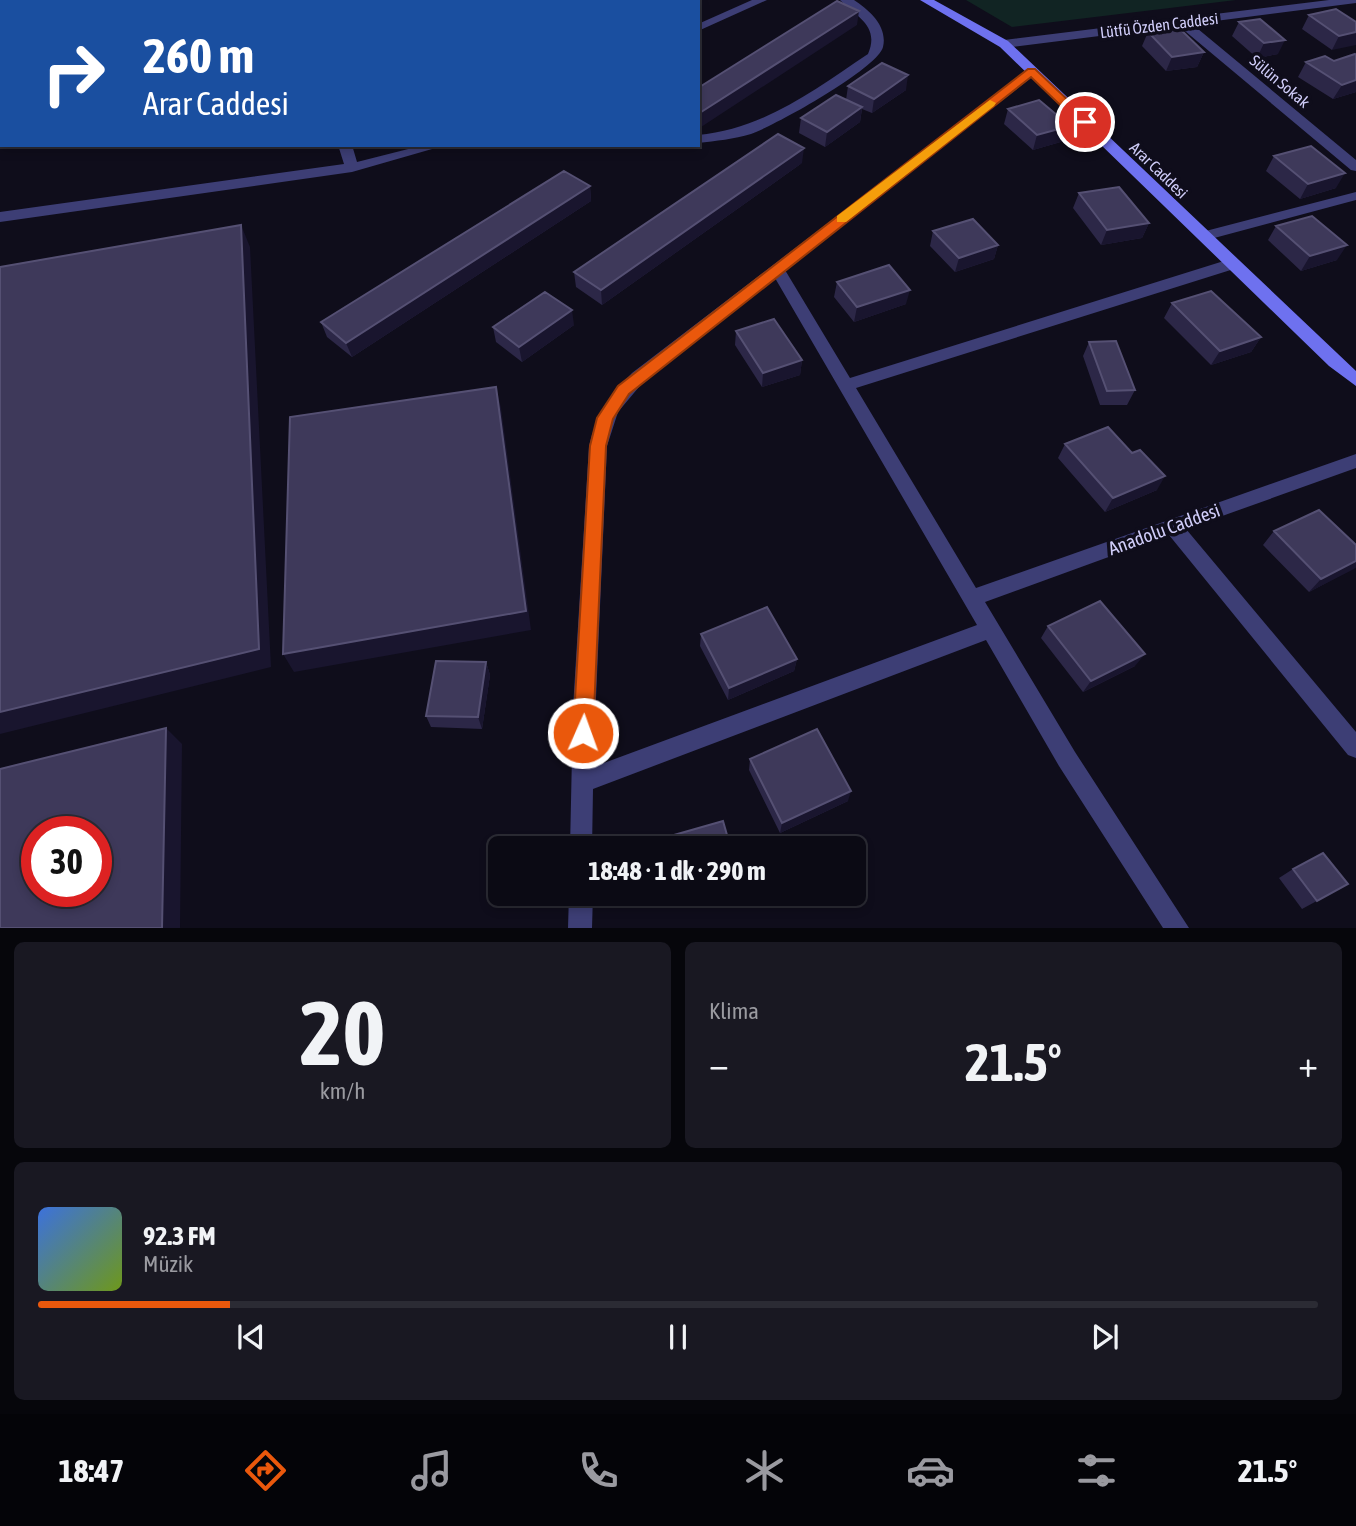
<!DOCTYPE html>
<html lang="tr">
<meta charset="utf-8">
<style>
:root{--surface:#0b0a14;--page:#191822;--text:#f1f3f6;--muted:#9a9aa0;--line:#2b2b34;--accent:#ea580c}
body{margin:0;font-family:"Asap Condensed",sans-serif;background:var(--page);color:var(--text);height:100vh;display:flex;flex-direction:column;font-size:26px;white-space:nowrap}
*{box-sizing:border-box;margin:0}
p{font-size:23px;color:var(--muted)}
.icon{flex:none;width:38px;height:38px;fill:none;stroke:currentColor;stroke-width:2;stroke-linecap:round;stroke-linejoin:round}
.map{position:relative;height:928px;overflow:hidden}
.details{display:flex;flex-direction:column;gap:14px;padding:14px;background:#06060b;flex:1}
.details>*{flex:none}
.guide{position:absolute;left:0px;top:0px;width:700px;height:147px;box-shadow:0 4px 10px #0003,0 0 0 2px var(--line);background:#1a4fa0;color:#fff;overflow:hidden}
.speed{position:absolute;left:21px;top:816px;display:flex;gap:14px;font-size:35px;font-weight:700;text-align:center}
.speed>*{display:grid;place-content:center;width:91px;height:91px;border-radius:50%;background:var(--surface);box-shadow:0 4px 10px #0003,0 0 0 2px var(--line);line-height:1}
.speed .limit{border:10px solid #d22;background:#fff;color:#111}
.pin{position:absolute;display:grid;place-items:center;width:60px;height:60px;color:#fff;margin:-30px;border:4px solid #fff;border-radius:50%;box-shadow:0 2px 7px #0007}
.me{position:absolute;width:77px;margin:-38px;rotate:2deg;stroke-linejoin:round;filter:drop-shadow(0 0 5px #0008)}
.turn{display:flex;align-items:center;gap:24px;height:147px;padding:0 28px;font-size:32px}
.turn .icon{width:91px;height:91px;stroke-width:2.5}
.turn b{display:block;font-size:49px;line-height:60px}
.big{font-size:52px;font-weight:700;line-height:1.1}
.details .tile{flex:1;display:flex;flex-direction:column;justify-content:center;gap:10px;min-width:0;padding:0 24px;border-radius:10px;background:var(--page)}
.details .dial{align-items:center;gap:0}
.dial b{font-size:91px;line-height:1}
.song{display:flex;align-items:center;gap:21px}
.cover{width:84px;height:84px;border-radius:10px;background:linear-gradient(135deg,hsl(220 70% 55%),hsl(80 70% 35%))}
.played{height:7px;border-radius:4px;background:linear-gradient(90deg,var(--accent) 15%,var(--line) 15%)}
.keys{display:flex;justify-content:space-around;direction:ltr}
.heat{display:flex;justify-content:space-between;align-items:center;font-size:38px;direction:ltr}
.details .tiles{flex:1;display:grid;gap:14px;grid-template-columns:1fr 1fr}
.tile:last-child{grid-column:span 2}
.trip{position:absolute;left:488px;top:836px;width:378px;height:70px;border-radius:10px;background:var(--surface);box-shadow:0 4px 10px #0003,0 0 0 2px var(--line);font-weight:700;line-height:70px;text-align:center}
.tab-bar{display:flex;height:112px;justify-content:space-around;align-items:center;background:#040408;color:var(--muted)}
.tab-bar .icon{width:49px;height:49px}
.tab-bar .selected{color:var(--accent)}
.tab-bar b{font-size:32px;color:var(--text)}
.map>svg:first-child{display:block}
.green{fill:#112423}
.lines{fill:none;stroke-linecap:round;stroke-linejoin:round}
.street{fill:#3d3e75;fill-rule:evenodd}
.secondary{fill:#6e71ef;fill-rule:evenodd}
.wall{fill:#2c2747}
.shaded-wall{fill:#19152e}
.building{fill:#3e395a;stroke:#555073;stroke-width:2;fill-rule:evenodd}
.route{fill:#ea580c;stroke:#983908;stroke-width:2}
.slow{fill:#f59e0b}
.labels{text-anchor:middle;stroke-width:7;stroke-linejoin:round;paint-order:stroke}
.far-street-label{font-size:16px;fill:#d0cdf9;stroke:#0f0d1b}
.street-label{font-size:19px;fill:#d0cdf9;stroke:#0f0d1b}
</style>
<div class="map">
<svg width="1356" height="928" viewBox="0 0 1356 928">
<rect width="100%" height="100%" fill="#0f0d1b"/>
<!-- green -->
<path class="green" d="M966,0H1236L1012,27Z"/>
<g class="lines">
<!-- street -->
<path class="street" d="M31,0H43L29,2Z
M752,0H767L698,31V24Z
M840,0H854C869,10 888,26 883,47C877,69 776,125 751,134C734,139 716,141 698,143V135C764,129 814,90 868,54C880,26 857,17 840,0Z
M1329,0H1356V3L1192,24L1356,160V171L1351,170L1179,26L1004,48L998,44L1004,40Z
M0,36H2L0,45Z
M1032,67L1038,71L1036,74L785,270L850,378L1227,260H1237L1239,264L1237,268L856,388L976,588L1356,454V468L1186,529L1356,732V758L1348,755L1169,535L985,602L1075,752L1189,928H1163L1059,766L986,640L593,789L592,849H570L573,708L589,446C596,416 611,394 632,373ZM775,278L977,625L593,767L607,446L618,412L644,381Z
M338,145H352L357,162L424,145H446L352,172L0,222V212L344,164Z
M1356,192V200L1203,241L1196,236L1198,233Z
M569,894H593L592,928H568Z"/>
<!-- secondary -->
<path class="secondary" d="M920,0H934L1008,41L1356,371V386L1329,366L1000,47Z"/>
</g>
<!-- wall -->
<path class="wall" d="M1309,15L1356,22L1332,50L1302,29Z
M1239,22L1278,54L1257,58L1232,36Z
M1148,32L1204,52L1197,67L1166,71L1142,46Z
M1334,61L1356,92L1333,99L1298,77L1306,62Z
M848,86L906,90L872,113L862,109L860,122L825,147L799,133L801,118L846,100Z
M1008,109L1070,126L1064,141L1033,150L1004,124Z
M1274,156L1336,188L1300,199L1266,171Z
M802,163L602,305L576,287L574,272Z
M590,186L591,201L352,357L327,337L321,322Z
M1079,193L1149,223L1142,238L1101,245L1073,208Z
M1276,226L1337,260L1301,271L1268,240Z
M933,231L998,245L994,259L955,272L930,246Z
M837,282L906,304L854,322L834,297Z
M1172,303L1261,337L1251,352L1211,365L1164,318Z
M574,325L522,362L496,342L493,327Z
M736,331L802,360L800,375L762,387L735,345Z
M1089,342L1135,390L1127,405H1100L1083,356Z
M1065,444L1157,490L1105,512L1058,458Z
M1274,531L1356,545V567L1309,592L1263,545Z
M1048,626L1135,666L1083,692L1041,638Z
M701,634L797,659L794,671L728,700L700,646Z
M486,662L490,675L482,729L431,727L426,716Z
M750,759L848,801L780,833L749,770Z
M1293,869L1348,884L1302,909L1279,878Z"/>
<!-- shaded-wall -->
<path class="shaded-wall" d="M528,0H549V2H524Z
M617,0H631V2H613Z
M859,11L857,25L698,129V114Z
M1356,32V45L1332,50L1339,36Z
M1285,40L1278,54L1257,58L1264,43Z
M1204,52L1197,67L1166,71L1172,57Z
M908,75L906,90L872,113L874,99Z
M1356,80V92L1333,99L1342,85Z
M862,107L860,122L825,147L827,132Z
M1070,126L1064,141L1033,150L1037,135Z
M804,148L802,163L602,305L601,290Z
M1345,173L1336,188L1300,199L1308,184Z
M590,186L591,201L352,357L346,343Z
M1149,223L1142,238L1101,245L1107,230Z
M241,225L250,247L271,667L0,734V712Z
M998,245L994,259L955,272L959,258Z
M1347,245L1337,260L1301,271L1310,256Z
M910,290L906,304L854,322L857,307Z
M572,310L574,325L522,362L519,347Z
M1261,337L1251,352L1211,365L1220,351Z
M802,360L800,375L762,387L763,373Z
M496,387L501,408L531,630L294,672L283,654Z
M1165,476L1157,490L1105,512L1113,498Z
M1356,561V567L1354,569L1309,592L1321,579Z
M1145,654L1135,666L1083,692L1091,681Z
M797,659L794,671L728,700L729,688Z
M486,662L490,675L482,729L478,717Z
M166,728L182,744L180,928H162Z
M851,791L848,801L780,833L782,823Z"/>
<!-- building -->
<path class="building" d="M491,0H528L524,2H493Z
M574,0H617L613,2L572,1Z
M837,1L859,11L698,114V88Z
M1336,9L1356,22V32L1339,36L1309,15Z
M1260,19L1285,40L1264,43L1239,22Z
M1178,27L1204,52L1172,57L1148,32Z
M1355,54L1356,55V80L1342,85L1306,62L1325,56L1334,61Z
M882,63L908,75L874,99L848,86Z
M836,95L862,107L827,132L801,118Z
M1039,100L1070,126L1037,135L1008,109Z
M778,134L804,148L601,290L574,272Z
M1311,146L1345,173L1308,184L1274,156Z
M564,171L590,186L346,343L321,322Z
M1119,187L1149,223L1107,230L1079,193Z
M1312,216L1347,245L1310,256L1276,226Z
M973,219L998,245L959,258L933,231Z
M241,225L259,649L0,712V267Z
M889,265L910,290L857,307L837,282Z
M1211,291L1261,337L1220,351L1172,303Z
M545,292L572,310L519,347L493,327Z
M774,319L802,360L763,373L736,331Z
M1116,341L1135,390L1107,391L1089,342Z
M496,387L526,611L283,654L290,417Z
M1108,427L1132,453L1140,450L1165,476L1113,498L1065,444Z
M1319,510L1356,545V561L1321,579L1274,531Z
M1100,601L1145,654L1091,681L1048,626Z
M767,607L797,659L729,688L701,634Z
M436,661L486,662L478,717L426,716Z
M166,728L162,928H0V769ZM37,831H96V891H37Z
M817,729L851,791L782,823L750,759Z
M723,821L731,849H670L667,837Z
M1323,853L1348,884L1317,901L1293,869Z"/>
<!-- route -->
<path class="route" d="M1028,69H1035L1089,120V125H1081L1031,77L629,394L613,419L606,446L593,733L590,739L583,742L576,739L573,733L590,446L597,418L618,386Z"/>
<!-- slow -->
<path class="slow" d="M990,100L996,103L994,106L846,222H837V216Z"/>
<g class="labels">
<!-- far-street labels -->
<g class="far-street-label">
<text transform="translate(1159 25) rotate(-7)" y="6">Lütfü Özden Caddesi</text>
<text transform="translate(1280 81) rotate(40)" y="6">Sülün Sokak</text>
<text transform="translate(1159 170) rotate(44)" y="6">Arar Caddesi</text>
</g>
<!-- street labels -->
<g class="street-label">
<text transform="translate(1164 529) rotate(-20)" y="7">Anadolu Caddesi</text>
</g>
</g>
</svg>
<div class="speed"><div class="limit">30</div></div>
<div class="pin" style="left:1085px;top:122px;background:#d93025"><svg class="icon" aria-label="arrive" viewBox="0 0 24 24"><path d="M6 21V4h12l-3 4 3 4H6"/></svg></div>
<svg class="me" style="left:583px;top:733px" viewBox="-20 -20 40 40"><circle r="17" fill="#ea580c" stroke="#fff" stroke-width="3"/><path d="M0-11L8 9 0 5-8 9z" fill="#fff"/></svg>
<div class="trip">18:48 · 1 dk · 290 m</div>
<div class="guide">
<div class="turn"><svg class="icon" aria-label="right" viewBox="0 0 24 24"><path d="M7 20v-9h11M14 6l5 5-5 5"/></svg><div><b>260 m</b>Arar Caddesi</div></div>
</div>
</div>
<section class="details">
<div class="tiles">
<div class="tile dial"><b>20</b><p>km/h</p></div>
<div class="tile"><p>Klima</p>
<div class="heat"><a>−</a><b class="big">21.5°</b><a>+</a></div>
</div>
<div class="tile">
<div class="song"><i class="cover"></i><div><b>92.3 FM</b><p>Müzik</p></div></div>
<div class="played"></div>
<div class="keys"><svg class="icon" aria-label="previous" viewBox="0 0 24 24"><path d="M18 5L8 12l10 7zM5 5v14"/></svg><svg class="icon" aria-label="pause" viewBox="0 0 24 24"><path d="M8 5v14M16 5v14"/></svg><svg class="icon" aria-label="next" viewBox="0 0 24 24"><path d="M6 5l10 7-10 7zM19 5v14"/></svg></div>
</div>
</div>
</section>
<nav class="tab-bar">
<b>18:47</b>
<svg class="icon selected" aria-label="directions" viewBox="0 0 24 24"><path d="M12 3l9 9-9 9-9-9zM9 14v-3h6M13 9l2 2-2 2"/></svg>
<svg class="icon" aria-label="music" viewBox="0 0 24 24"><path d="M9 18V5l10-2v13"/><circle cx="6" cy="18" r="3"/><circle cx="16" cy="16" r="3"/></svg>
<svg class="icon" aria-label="phone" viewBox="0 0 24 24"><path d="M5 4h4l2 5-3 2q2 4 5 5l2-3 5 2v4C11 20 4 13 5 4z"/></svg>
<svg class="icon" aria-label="climate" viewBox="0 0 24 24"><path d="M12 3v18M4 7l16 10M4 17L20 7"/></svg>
<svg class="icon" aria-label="car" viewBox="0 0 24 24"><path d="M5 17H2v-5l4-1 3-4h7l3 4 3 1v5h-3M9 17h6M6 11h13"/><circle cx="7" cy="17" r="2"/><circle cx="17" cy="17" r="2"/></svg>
<svg class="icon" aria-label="filters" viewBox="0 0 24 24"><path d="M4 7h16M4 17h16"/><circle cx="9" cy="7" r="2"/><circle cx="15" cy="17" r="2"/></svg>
<b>21.5°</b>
</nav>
